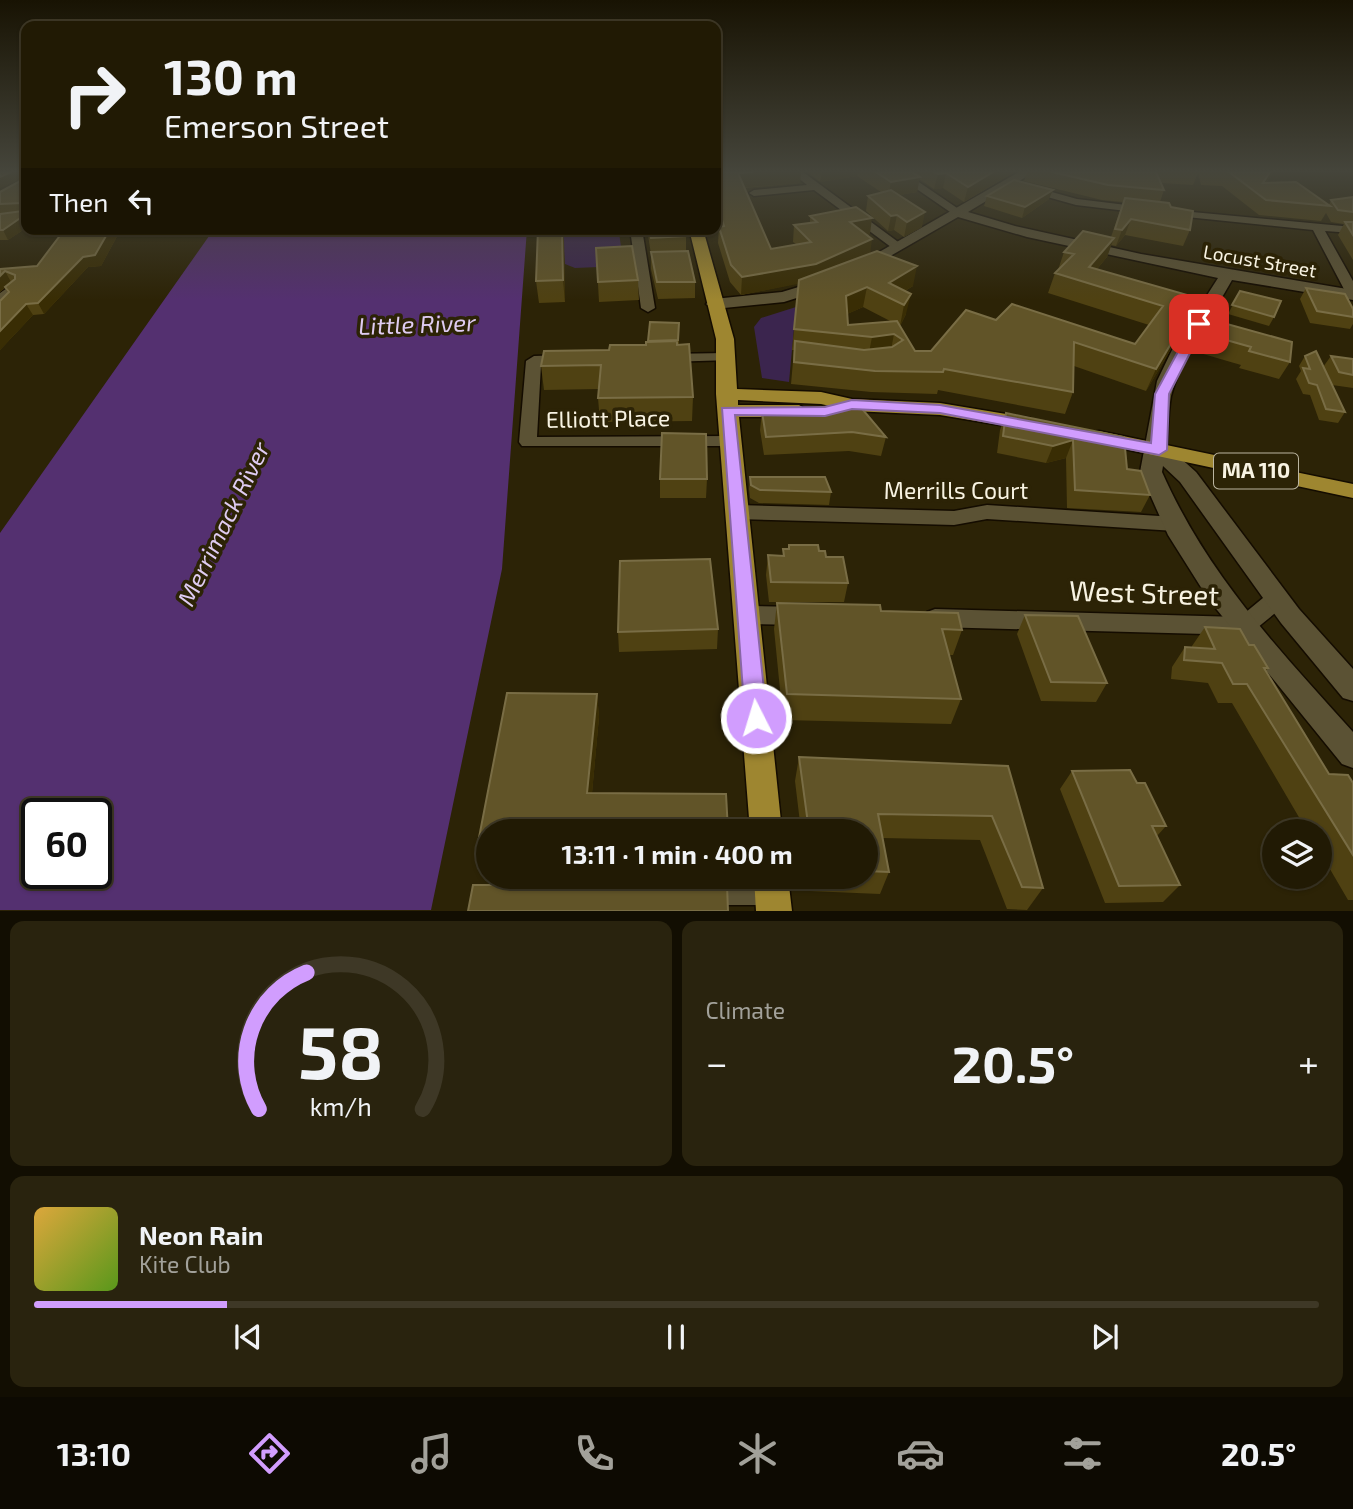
<!DOCTYPE html>
<meta charset="utf-8">
<style>
:root{--surface:#211a04;--page:#29230e;--text:#f1f3f6;--muted:#a2a19a;--line:#3e3826;--accent:#d19dfe}
body{margin:0;font-family:"Exo 2",sans-serif;background:var(--page);color:var(--text);height:100vh;display:flex;flex-direction:column;font-size:26px;white-space:nowrap}
*{box-sizing:border-box;margin:0}
p{font-size:23px;color:var(--muted)}
.icon{flex:none;width:38px;height:38px;fill:none;stroke:currentColor;stroke-width:2;stroke-linecap:round;stroke-linejoin:round}
.map{position:relative;height:911px;overflow:hidden}
.drawer{display:flex;flex-direction:column;gap:10px;padding:10px;background:#120e02;flex:1}
.drawer>*{flex:none}
.hud{position:absolute;left:21px;top:21px;width:700px;height:214px;border-radius:14px;box-shadow:0 2px 5px #0004,0 0 0 2px var(--line);background:#211a04;color:var(--text);overflow:hidden}
.tools{position:absolute;left:1262px;top:819px;display:grid;gap:14px}
.tools a{display:grid;place-items:center;width:70px;height:70px;border-radius:50%;background:var(--surface);box-shadow:0 2px 5px #0004,0 0 0 2px var(--line);font-size:35px}
.speed{position:absolute;left:21px;top:798px;display:flex;gap:14px;font-size:35px;font-weight:700;text-align:center}
.speed>*{display:grid;place-content:center;width:91px;height:91px;border-radius:50%;background:var(--surface);box-shadow:0 2px 5px #0004,0 0 0 2px var(--line);line-height:1}
.speed .limit{border:4px solid #111;border-radius:10px;background:#fff;color:#111}
.pin{position:absolute;display:grid;place-items:center;width:60px;height:60px;color:#fff;margin:-30px;border-radius:14px;box-shadow:0 4px 10px #0006}
.me{position:absolute;width:77px;margin:-38px;rotate:355deg;stroke-linejoin:round;filter:drop-shadow(0 0 5px #0008)}
.turn{display:flex;align-items:center;gap:24px;height:147px;padding:0 28px;font-size:32px}
.turn .icon{width:91px;height:91px;stroke-width:2.5}
.turn b{display:block;font-size:49px;line-height:60px}
.then{display:flex;align-items:center;height:66px;padding:0 28px;background:#0003;gap:14px;font-size:26px}
.big{font-size:52px;font-weight:700;line-height:1.1}
.drawer .widget{flex:1;display:flex;flex-direction:column;justify-content:center;gap:10px;min-width:0;padding:0 24px;border-radius:14px;background:var(--page)}
.drawer .dial{align-items:center;gap:0}
.dial svg{height:182px;overflow:visible;fill:none;stroke:var(--line);stroke-width:7;stroke-linecap:round;text-anchor:middle}
.dial text{fill:var(--text);stroke:none}
.song{display:flex;align-items:center;gap:21px}
.cover{width:84px;height:84px;border-radius:10px;background:linear-gradient(135deg,hsl(40 70% 55%),hsl(90 70% 35%))}
.played{height:7px;border-radius:4px;background:linear-gradient(90deg,var(--accent) 15%,var(--line) 15%)}
.keys{display:flex;justify-content:space-around;direction:ltr}
.heat{display:flex;justify-content:space-between;align-items:center;font-size:38px;direction:ltr}
.drawer .tiles{flex:1;display:grid;gap:10px;grid-template-columns:1fr 1fr}
.widget:last-child{grid-column:span 2}
.trip{position:absolute;left:476px;top:819px;width:402px;height:70px;border-radius:35px;background:var(--surface);box-shadow:0 2px 5px #0004,0 0 0 2px var(--line);font-weight:700;line-height:70px;text-align:center}
.dock{display:flex;height:112px;justify-content:space-around;align-items:center;background:#0d0a02;color:var(--muted)}
.dock .icon{width:49px;height:49px}
.dock .current{color:var(--accent)}
.dock b{font-size:32px;color:var(--text)}
.map>svg:first-child{display:block}
.green{fill:#3b254e}
.water{fill:#543070;fill-rule:evenodd}
.lines{fill:none;stroke-linecap:round;stroke-linejoin:round}
.minor-casing{stroke:#140c00;stroke-width:3}
.secondary-casing{stroke:#140c00;stroke-width:3}
.primary-casing{stroke:#140c00;stroke-width:3}
.minor{fill:#5b5234;fill-rule:evenodd}
.secondary{fill:#5b5234;fill-rule:evenodd}
.primary{fill:#9e8630;fill-rule:evenodd}
.wall{fill:#4f4112;fill-rule:evenodd}
.shaded-wall{fill:#392d04}
.building{fill:#615428;stroke:#796d45;stroke-width:2}
.route{fill:#d19dfe;stroke:#8866a5;stroke-width:2}
.labels{text-anchor:middle;stroke-width:7;stroke-linejoin:round;paint-order:stroke}
.far-street-label{font-size:19px;fill:#f8f3e2;stroke:#2c2306}
.shield{fill:#2c2306;stroke:#bbb5a0;stroke-width:2}
.shield-label{font-size:21px;font-weight:bold;fill:#f8f3e2}
.street-label{font-size:23px;fill:#f8f3e2;stroke:#2c2306}
.water-label{font-size:24px;font-style:italic;fill:#dfccf2;stroke:#2c2306}
.near-street-label{font-size:28px;fill:#f8f3e2;stroke:#2c2306}
</style>
<div class="map">
<svg width="1353" height="911" viewBox="0 0 1353 911">
<rect width="100%" height="100%" fill="#2c2306"/>
<!-- green -->
<path class="green" d="M619,233L624,266L575,268L565,264L563,240L554,236Z
M796,307L789,382L762,378L754,327L761,318Z"/>
<!-- water -->
<path class="water" d="M214,229H527L502,569L431,910H0V533ZM37,814H96V873H37Z"/>
<g class="lines">
<!-- minor casing -->
<g class="minor-casing">
<path id="minor" d="M791,172H803L905,247L895,250L814,190L754,196L749,193L754,190L807,185Z
M892,172H904L963,212L953,214Z
M1030,186L1077,199L1143,207L1149,210L1143,213L1076,205L1026,191L1025,189Z
M1171,210L1353,227V233L1325,231L1353,281V297L1346,293L1313,230L1167,215L1165,213Z
M630,229H642L655,308L648,312L641,308Z
M13,284L20,288L0,304V293Z
M726,353L733,357L731,360L666,362L659,358L666,354Z
M565,355L573,360L570,363L541,365L537,437L730,436L739,441L730,446H522L519,442L526,361L534,356Z
M737,505L954,511L987,505L1175,517L1182,519L1185,524L1182,529L1175,531L987,519L954,525L737,519L730,517L728,512L730,507Z
M1277,591L1285,593L1288,599L1285,605L1252,632L1244,635L935,627L927,624L924,618L927,612L935,609L1240,617L1269,593Z
M746,606L799,607L807,610L810,616L807,622L799,625L746,624L738,621L735,615L738,609Z
M705,877H772L782,881L786,891L782,901L772,905H705L695,901L691,891L695,881Z"/>
</g>
<!-- secondary casing -->
<g class="secondary-casing">
<path id="secondary" d="M1019,172H1034L968,212L1015,226L1141,254L1353,290V300L1232,280C1211,318 1182,354 1171,396C1168,413 1168,429 1167,446L1196,472L1299,609L1353,669V701L1343,698L1281,623L1180,482L1163,466L1162,472C1207,574 1279,650 1353,732V768L1342,764L1209,600L1168,535L1140,472L1157,381L1172,350L1218,278L1027,237L958,217L866,270L861,272L853,267Z
M825,279L831,281V287L784,302L714,309L706,304L714,299L782,292Z"/>
</g>
<!-- primary casing -->
<g class="primary-casing">
<path id="primary" d="M689,229H703L734,339L737,389L821,392L852,399L940,403L1030,418L1040,424L1030,430L940,415L852,411L821,404L738,400V405H799L809,411L799,417H739L782,831H750L716,394V339Z
M1099,431L1353,484V498L1092,442L1089,437L1092,432Z
M754,877H788L792,911H756Z"/>
</g>
<!-- minor -->
<use href="#minor" class="minor"/>
<!-- secondary -->
<use href="#secondary" class="secondary"/>
<!-- primary -->
<use href="#primary" class="primary"/>
</g>
<!-- wall -->
<path class="wall" d="M26,172V228L8,240H0V192L24,179Z
M716,172H801L800,183L744,188L771,249L796,244L793,242L794,225L810,223V216L870,234L867,235L870,253L913,286L905,291L906,314L900,326L915,351H931L996,320L1135,344L1149,325L1048,293L1055,273L1058,270L1064,252L1111,237L1123,202L1102,200L1024,181L1027,172H1273L1266,183L1329,205L1331,200L1353,197V260L1338,235L1344,224L1331,222L1326,213L1321,221L1259,215L1222,186L1201,185L1198,173L1193,185L1161,183L1164,190L1160,202L1171,207L1190,230L1183,246L1125,235L1116,246L1111,245L1107,257L1097,269L1198,298L1189,319L1146,391L1074,366L1073,392L1065,414L938,390L937,394L871,392L791,384L794,350H792L799,283L741,295L730,282L718,243L719,228L716,219ZM863,307L892,322L848,325L847,314Z
M808,172H1014L964,202L943,188L934,189L919,179L917,192L899,195L922,227L904,237L894,230L888,231L866,211L868,196L881,192L857,176L820,182Z
M987,196L1049,199L1022,218L984,206Z
M65,229H121L101,266L88,267L44,314L33,315L0,350V301L8,293L5,288L0,292V269L37,266Z
M647,229H684L686,236V251L695,282V298L658,299L651,269V254Z
M564,240L565,302L539,303L536,281Z
M596,248L638,280L639,300L599,302Z
M1306,288L1353,309V324L1350,329L1310,323L1300,299Z
M1240,291L1274,317L1269,326L1228,314Z
M1209,319L1290,362L1279,379L1239,368L1241,365L1193,351Z
M679,323V345L693,397L692,421L600,422L598,398L599,389L544,390L541,366L609,350L646,345L648,341Z
M1305,356L1323,367L1331,356L1353,359V388L1332,385L1345,412L1338,423L1319,420L1310,395L1303,394L1296,379L1301,371L1299,366Z
M762,412L886,437L881,456L849,451L764,455L760,430Z
M1006,413L1124,437L1127,469L1150,495L1141,512L1067,508L1066,458L1046,463L997,453L1000,430Z
M750,477L831,492L829,505L759,503L750,498L749,489Z
M660,479H707L706,498H660Z
M789,545L819,551L826,557L848,583L844,602H769L766,575L768,555L783,556V549H788Z
M777,603L881,611L962,630L953,655H949L961,699L951,724L783,720L774,629Z
M1025,615L1107,683L1096,702L1041,701L1017,634Z
M1205,627L1249,645L1268,668L1266,671L1329,774L1353,783V900H1348L1320,852V831H1307L1232,703H1218L1208,683L1171,679L1172,667L1185,647L1192,648V646Z
M718,629L717,649L619,652L618,632Z
M507,693L597,694L599,717L592,793L726,794L728,831H488V873H483L476,853Z
M799,757L1008,766L1043,888L1027,910L1007,909L980,840L882,838L889,872L880,894L809,891L807,877H866V831H801L795,781Z
M1072,771L1137,783L1166,826L1157,836L1180,885L1163,902L1105,903L1060,789Z"/>
<!-- shaded-wall -->
<path class="shaded-wall" d="M11,172H24L26,177L0,188V177Z
M753,172H801L800,183L737,188L738,173Z
M822,172H858L857,176L820,182Z
M993,172H1014L964,202L968,187Z
M1270,172H1273L1258,194L1263,183Z
M946,173L943,188L934,189L938,174Z
M920,177L917,192L888,197L891,182Z
M1053,190L1049,199L1022,218L1025,207Z
M925,212L922,227L904,237L907,222Z
M26,214V228L8,240L3,230Z
M897,215L894,230L888,231L891,216Z
M872,218L870,234L848,238L850,222Z
M1131,219L1125,235L1116,246L1122,230Z
M110,229H121L101,266L88,267L44,314L38,303Z
M562,229L564,240L565,302L563,280Z
M1114,238L1107,257L1085,283L1089,267Z
M872,239L870,255L813,281L741,295L742,277Z
M917,266L913,286L891,299L889,283Z
M5,271L11,282L0,292V276Z
M867,287L863,307L843,316L846,296Z
M911,294L906,314L900,326L904,305Z
M1198,298L1189,319L1146,391L1156,369Z
M26,304L33,315L0,350V331Z
M894,334L890,355L868,358L872,337Z
M1073,440L1066,458L1046,463L1053,446Z
M597,694L599,717L590,815L587,793Z"/>
<!-- building -->
<path class="building" d="M0,172H11L0,177Z
M23,172H26V214L3,230H0V214L23,211L21,203L0,204V192L24,179Z
M716,172H753L738,173L771,249L811,242L794,225L817,222L810,216L856,207L872,218L850,222L872,239L816,264L742,277L731,265L719,227L724,226L716,202Z
M876,172H912L920,177L891,182Z
M934,172H993L968,187L946,173L938,174Z
M1052,172H1156L1164,190L1108,185Z
M1229,172H1270L1263,183L1296,182L1330,206L1266,200Z
M1014,180L1053,190L1025,207L987,196Z
M891,190L925,212L907,222L897,215L891,216L868,196Z
M1353,197V212L1338,210L1331,200Z
M1125,198L1169,203L1171,207L1193,211L1190,230L1131,219L1122,230L1115,229Z
M1345,222H1353V235Z
M65,229H110L95,255L83,257L38,303L26,304L0,331V301L9,292L5,287L15,279V275L5,271L0,276V269L37,266Z
M538,229H562L563,280L536,281Z
M649,229H684L686,236L651,238Z
M1083,231L1114,238L1089,267L1198,298L1156,369L1074,342L1073,392L944,369L943,372L875,371L794,362L795,341L864,350L892,347L903,340L894,334L872,337L794,329L799,280L877,251L917,266L889,283L911,294L904,305L867,287L846,296L848,325L897,321L915,351H931L966,310L996,320L1012,304L1135,344L1163,306L1055,273L1074,254L1064,252Z
M632,246L638,280L598,282L596,248Z
M688,251L695,282H657L651,252Z
M1306,288L1345,294L1353,309V317L1317,311Z
M1240,291L1281,301L1274,317L1232,305Z
M1209,319L1292,342L1290,362L1249,351L1251,347L1201,333Z
M650,322L679,323L678,340L648,341Z
M677,341V345L689,344L693,397L598,398L601,365L541,366L544,351L609,350L610,345H646V342Z
M1316,351L1345,412L1326,409L1317,385L1309,383L1303,368L1310,369L1305,356Z
M1331,356L1353,359V375L1339,372Z
M858,404L886,437L852,432L766,437L762,412Z
M1006,413L1124,437L1127,469L1141,471L1150,495L1075,490L1073,440L1053,446L1003,436Z
M662,433L706,434L707,479H660Z
M750,477H825L831,492L760,490L751,485Z
M789,545H818L819,551H825L826,557H843L848,583L771,582L768,555L784,556L783,549H789Z
M710,559L718,629L618,632L620,561Z
M777,603L880,605L881,611L958,613L962,630L942,629L961,699L787,694Z
M1025,615L1078,616L1107,683L1051,682Z
M1205,627L1240,629L1249,645H1254L1268,668H1264L1329,774L1348,775L1353,783V855L1247,684H1233L1222,663L1184,660L1185,647L1215,649Z
M507,693L597,694L587,793L726,794L728,831H488V853H476Z
M799,757L1008,766L1043,888L1022,887L992,816L878,814L889,872L866,871V831H809Z
M1130,770L1137,783H1145L1166,826H1152L1180,885L1119,886L1072,771Z
M473,885H727L728,911H468Z"/>
<!-- sky -->
<linearGradient id="sky" x2="0" y2="1"><stop stop-color="#181303"/><stop offset="0.57" stop-color="#45453b"/><stop offset="1" stop-color="#45453b" stop-opacity="0"/></linearGradient>
<rect width="1353" height="300" fill="url(#sky)"/>
<!-- route -->
<path class="route" d="M1199,320L1205,324L1169,394L1167,450L1159,455L940,413L852,409L825,416L735,415L767,718L764,725L756,728L748,725L745,718L722,408L825,407L852,400L940,405L1151,443L1155,394L1193,324Z"/>
<g class="labels">
<!-- far-street labels -->
<g class="far-street-label">
<text transform="translate(1260 261) rotate(10)" y="7">Locust Street</text>
</g>
<!-- shield labels -->
<rect class="shield" x="1214" y="453.5" width="84" height="35" rx="5"/>
<g class="shield-label">
<text x="1256" y="478">MA 110</text>
</g>
<!-- street labels -->
<g class="street-label">
<text transform="translate(608 419) rotate(-1)" y="8">Elliott Place</text>
<text x="956" y="499">Merrills Court</text>
</g>
<!-- water labels -->
<g class="water-label">
<text transform="translate(417 325) rotate(-2)" y="8">Little River</text>
<text transform="translate(224 524) rotate(-64)" y="8">Merrimack River</text>
</g>
<!-- near-street labels -->
<g class="near-street-label">
<text transform="translate(1144 593) rotate(2)" y="10">West Street</text>
</g>
</g>
</svg>
<div class="tools">
<a><svg class="icon" aria-label="layers" viewBox="0 0 24 24"><path d="M12 4l9 5-9 5-9-5zM3 14l9 5 9-5"/></svg></a>
</div>
<div class="speed"><div class="limit">60</div></div>
<div class="pin" style="left:1199px;top:324px;background:#d93025"><svg class="icon" aria-label="arrive" viewBox="0 0 24 24"><path d="M6 21V4h12l-3 4 3 4H6"/></svg></div>
<svg class="me" style="left:756px;top:718px" viewBox="-20 -20 40 40"><circle r="17" fill="#d19dfe" stroke="#fff" stroke-width="3"/><path d="M0-11L8 9 0 5-8 9z" fill="#fff"/></svg>
<div class="trip">13:11 · 1 min · 400 m</div>
<div class="hud">
<div class="turn"><svg class="icon" aria-label="right" viewBox="0 0 24 24"><path d="M7 20v-9h11M14 6l5 5-5 5"/></svg><div><b>130 m</b>Emerson Street</div></div>
<div class="then">Then<svg class="icon" aria-label="left" viewBox="0 0 24 24"><path d="M17 20v-9H6M10 6l-5 5 5 5"/></svg></div>
</div>
</div>
<section class="drawer">
<div class="tiles">
<div class="widget dial"><svg viewBox="0 0 100 80">
<path d="M14 69A42 42 0 1 1 86 69"/>
<path d="M14 69A42 42 0 0 1 35 9" stroke="#d19dfe"/>
<text x="50" y="56" font-size="32" font-weight="700">58</text>
<text x="50" y="72" font-size="11">km/h</text>
</svg></div>
<div class="widget"><p>Climate</p>
<div class="heat"><a>−</a><b class="big">20.5°</b><a>+</a></div>
</div>
<div class="widget">
<div class="song"><i class="cover"></i><div><b>Neon Rain</b><p>Kite Club</p></div></div>
<div class="played"></div>
<div class="keys"><svg class="icon" aria-label="previous" viewBox="0 0 24 24"><path d="M18 5L8 12l10 7zM5 5v14"/></svg><svg class="icon" aria-label="pause" viewBox="0 0 24 24"><path d="M8 5v14M16 5v14"/></svg><svg class="icon" aria-label="next" viewBox="0 0 24 24"><path d="M6 5l10 7-10 7zM19 5v14"/></svg></div>
</div>
</div>
</section>
<nav class="dock">
<b>13:10</b>
<svg class="icon current" aria-label="directions" viewBox="0 0 24 24"><path d="M12 3l9 9-9 9-9-9zM9 14v-3h6M13 9l2 2-2 2"/></svg>
<svg class="icon" aria-label="music" viewBox="0 0 24 24"><path d="M9 18V5l10-2v13"/><circle cx="6" cy="18" r="3"/><circle cx="16" cy="16" r="3"/></svg>
<svg class="icon" aria-label="phone" viewBox="0 0 24 24"><path d="M5 4h4l2 5-3 2q2 4 5 5l2-3 5 2v4C11 20 4 13 5 4z"/></svg>
<svg class="icon" aria-label="climate" viewBox="0 0 24 24"><path d="M12 3v18M4 7l16 10M4 17L20 7"/></svg>
<svg class="icon" aria-label="car" viewBox="0 0 24 24"><path d="M5 17H2v-5l4-1 3-4h7l3 4 3 1v5h-3M9 17h6M6 11h13"/><circle cx="7" cy="17" r="2"/><circle cx="17" cy="17" r="2"/></svg>
<svg class="icon" aria-label="filters" viewBox="0 0 24 24"><path d="M4 7h16M4 17h16"/><circle cx="9" cy="7" r="2"/><circle cx="15" cy="17" r="2"/></svg>
<b>20.5°</b>
</nav>
